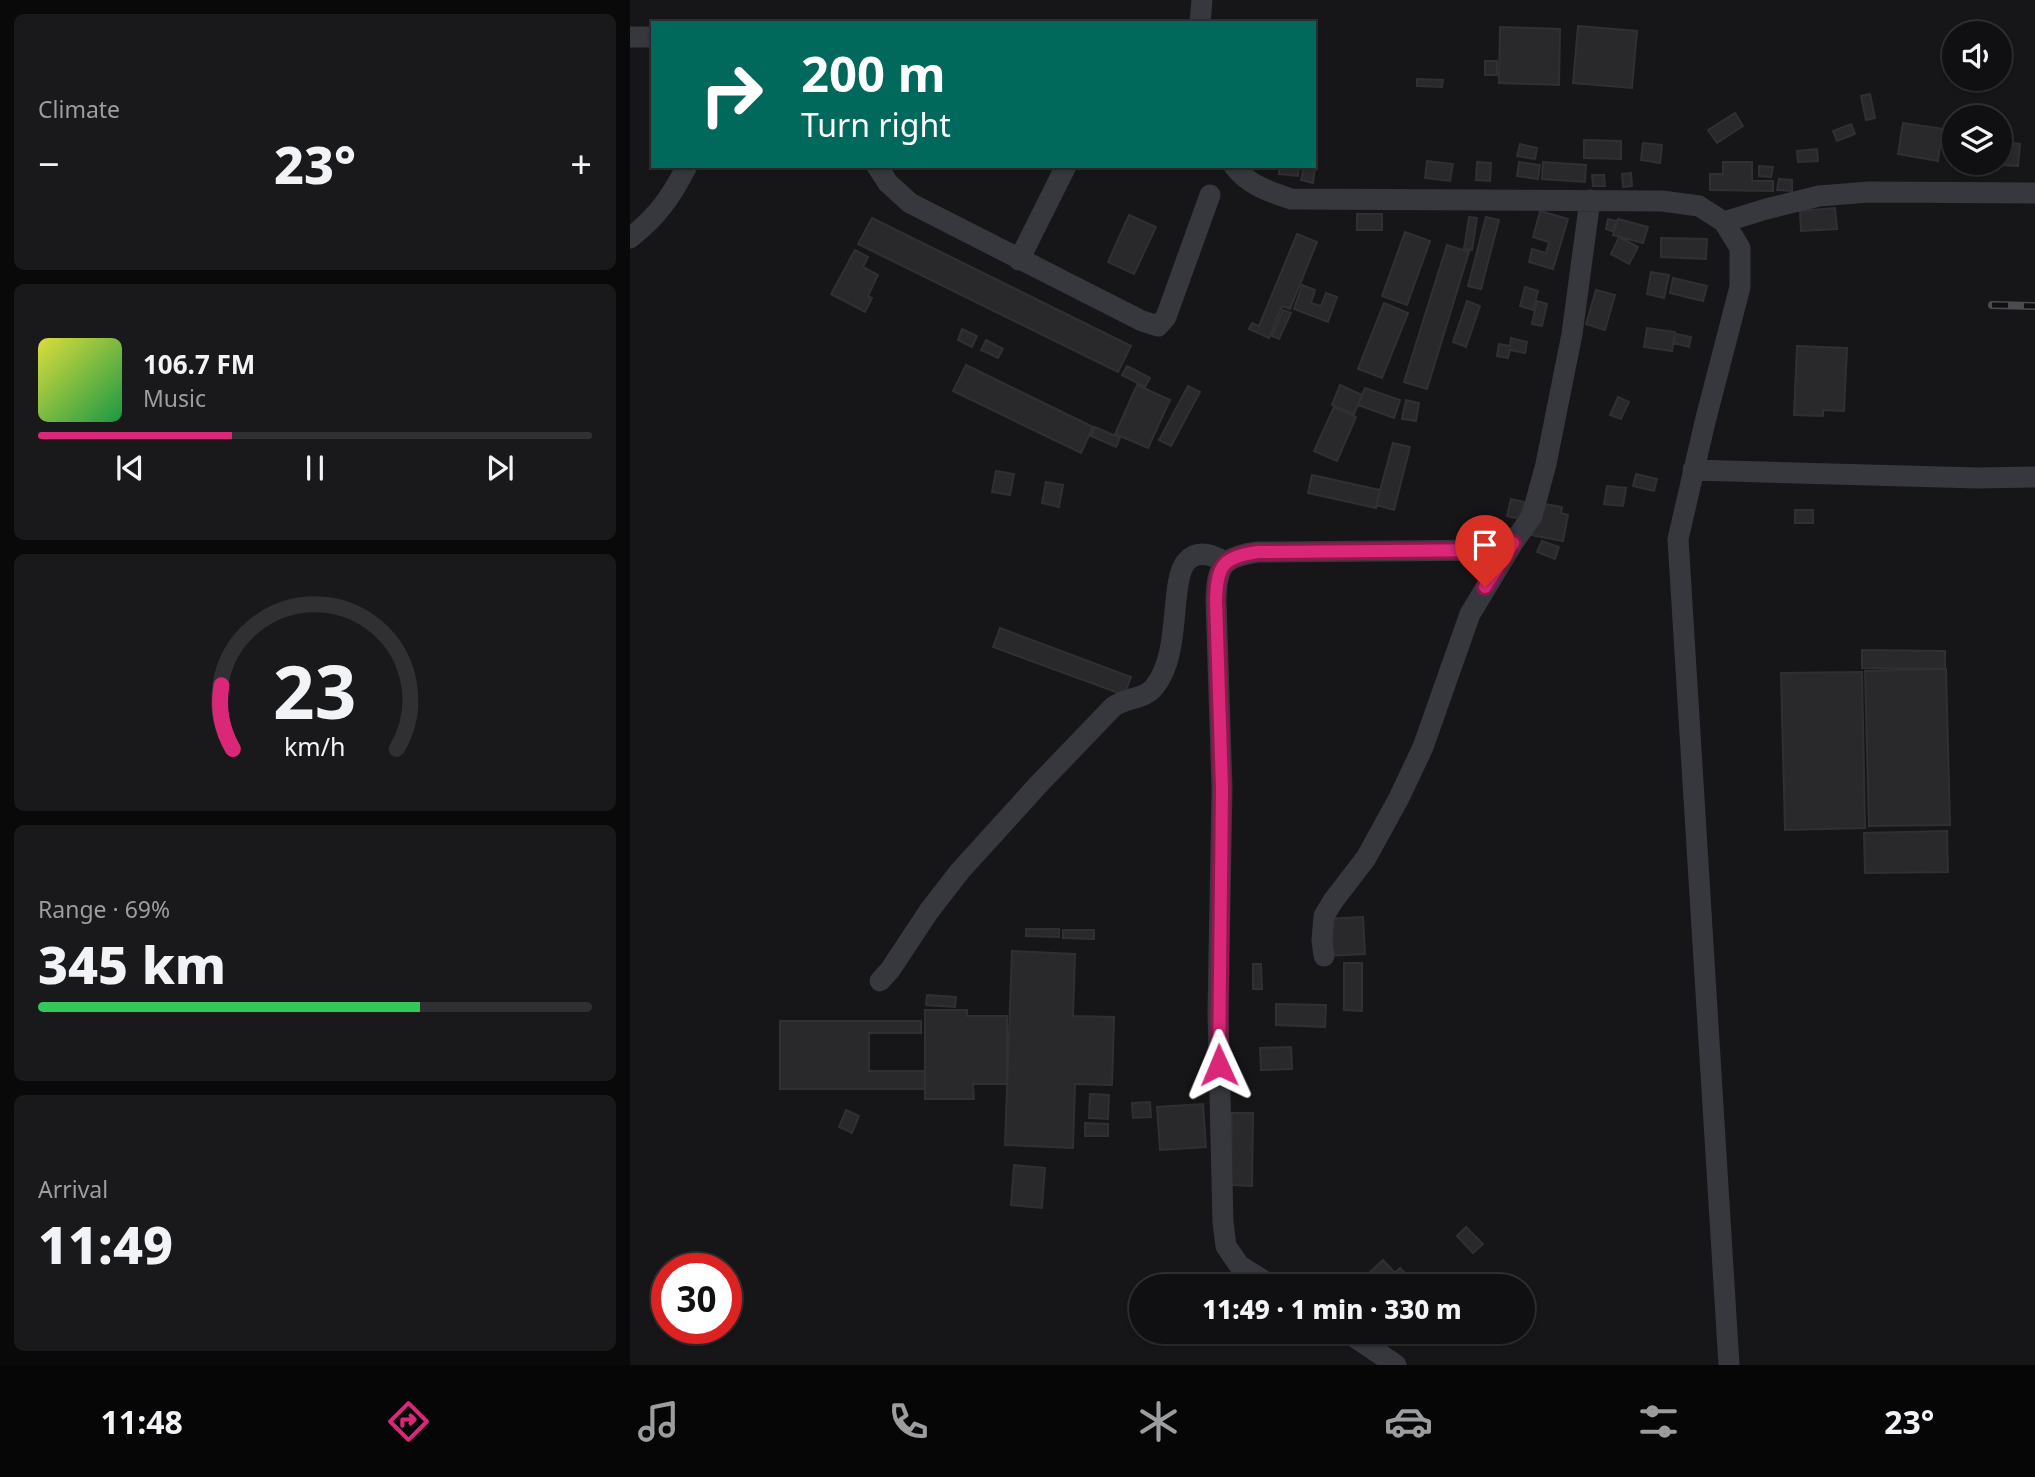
<!DOCTYPE html>
<meta charset="utf-8">
<style>
:root{--surface:#101012;--page:#19191b;--text:#f1f3f6;--muted:#9c9d9f;--line:#303032;--accent:#db2777}
body{margin:0;font-family:"Noto Sans",sans-serif;background:var(--page);color:var(--text);height:100vh;display:flex;flex-direction:column;font-size:26px;white-space:nowrap}
*{box-sizing:border-box;margin:0}
p{font-size:23px;color:var(--muted)}
.icon{flex:none;width:38px;height:38px;fill:none;stroke:currentColor;stroke-width:2;stroke-linecap:round;stroke-linejoin:round}
.map{position:relative;flex:1;overflow:hidden}
.panel{display:flex;flex-direction:column;gap:14px;padding:14px;background:#09090a;width:630px}
.panel>*{flex:none}
.top-card{position:absolute;left:21px;top:21px;width:665px;height:147px;border-radius:0px;box-shadow:0 2px 5px #0004,0 0 0 2px var(--line);background:#00695c;color:#fff;overflow:hidden}
.controls{position:absolute;left:1312px;top:21px;display:grid;gap:14px}
.controls a{display:grid;place-items:center;width:70px;height:70px;border-radius:50%;background:var(--surface);box-shadow:0 2px 5px #0004,0 0 0 2px var(--line);font-size:35px}
.speed{position:absolute;left:21px;top:1253px;display:flex;gap:14px;font-size:35px;font-weight:700;text-align:center}
.speed>*{display:grid;place-content:center;width:91px;height:91px;border-radius:50%;background:var(--surface);box-shadow:0 2px 5px #0004,0 0 0 2px var(--line);line-height:1}
.speed .limit{border:10px solid #d22;background:#fff;color:#111}
.pin{position:absolute;display:grid;place-items:center;width:60px;height:60px;color:#fff;margin:-72px -30px;border-radius:50% 50% 50% 0;rotate:-45deg;box-shadow:0 0 7px #0007}
.pin .icon{rotate:45deg}
.me{position:absolute;width:77px;margin:-38px;rotate:359deg;stroke-linejoin:round;filter:drop-shadow(0 0 5px #0008)}
.turn{display:flex;align-items:center;gap:24px;height:147px;padding:0 35px;font-size:32px}
.turn .icon{width:91px;height:91px;stroke-width:2.5}
.turn b{display:block;font-size:49px;line-height:60px}
.big{font-size:52px;font-weight:800;line-height:1.1}
.panel .card{flex:1;display:flex;flex-direction:column;justify-content:center;gap:10px;min-width:0;padding:0 24px;border-radius:10px;background:var(--page)}
.panel .dial{align-items:center;gap:0}
.dial svg{height:182px;overflow:visible;fill:none;stroke:var(--line);stroke-width:7;stroke-linecap:round;text-anchor:middle}
.dial text{fill:var(--text);stroke:none}
.song{display:flex;align-items:center;gap:21px}
.cover{width:84px;height:84px;border-radius:10px;background:linear-gradient(135deg,hsl(60 70% 55%),hsl(140 70% 35%))}
.played{height:7px;border-radius:4px;background:linear-gradient(90deg,var(--accent) 35%,var(--line) 35%)}
.keys{display:flex;justify-content:space-around;direction:ltr}
.heat{display:flex;justify-content:space-between;align-items:center;font-size:38px;direction:ltr}
.charge{height:10px;border-radius:5px;background:linear-gradient(90deg,#34c759 69%,var(--line) 0)}
.trip{position:absolute;left:499px;top:1274px;width:406px;height:70px;border-radius:35px;background:var(--surface);box-shadow:0 2px 5px #0004,0 0 0 2px var(--line);font-weight:800;line-height:70px;text-align:center}
.menu{display:flex;height:112px;justify-content:space-around;align-items:center;background:#060607;color:var(--muted)}
.menu .icon{width:49px;height:49px}
.menu .selected{color:var(--accent)}
.menu b{font-size:32px;color:var(--text)}
main{display:flex;flex:1;min-height:0}
.map>svg:first-child{display:block}
.building{fill:#29292c;stroke:#303034;stroke-width:2}
.lines{fill:none;stroke-linecap:round;stroke-linejoin:round}
.street{stroke:#37383d;stroke-width:21}
.rail-casing{stroke:#4a4c52;stroke-width:8}
.rail{stroke:#111113;stroke-width:5;stroke-dasharray:16;stroke-linecap:butt}
.route-casing{stroke:#8e194d;stroke-width:18}
.route{stroke:#db2777;stroke-width:12}
</style>
<main>
<section class="panel">
<div class="card"><p>Climate</p>
<div class="heat"><a>−</a><b class="big">23°</b><a>+</a></div>
</div>
<div class="card">
<div class="song"><i class="cover"></i><div><b>106.7 FM</b><p>Music</p></div></div>
<div class="played"></div>
<div class="keys"><svg class="icon" aria-label="previous" viewBox="0 0 24 24"><path d="M18 5L8 12l10 7zM5 5v14"/></svg><svg class="icon" aria-label="pause" viewBox="0 0 24 24"><path d="M8 5v14M16 5v14"/></svg><svg class="icon" aria-label="next" viewBox="0 0 24 24"><path d="M6 5l10 7-10 7zM19 5v14"/></svg></div>
</div>
<div class="card dial"><svg viewBox="0 0 100 80">
<path d="M14 69A42 42 0 1 1 86 69"/>
<path d="M14 69A42 42 0 0 1 9 41" stroke="#db2777"/>
<text x="50" y="56" font-size="32" font-weight="700">23</text>
<text x="50" y="72" font-size="11">km/h</text>
</svg></div>
<div class="card"><p>Range · 69%</p><b class="big">345 km</b><div class="charge"></div></div>
<div class="card"><p>Arrival</p><b class="big">11:49</b></div>
</section>
<div class="map">
<svg width="1405" height="1365" viewBox="0 0 1405 1365">
<rect width="100%" height="100%" fill="#161618"/>
<!-- building -->
<path class="building" d="M948,26L1007,31L1002,88L943,83Z
M870,27L930,29L929,85L869,83Z
M855,61H867V75H855Z
M787,79L813,80L812,87L787,86Z
M1240,94L1245,118L1236,120L1231,96Z
M1105,113L1113,126L1087,143L1078,130Z
M1273,123L1321,130L1319,141L1311,140L1308,161L1268,154Z
M1221,124L1225,134L1207,141L1203,131Z
M954,140L991,141V159L954,158Z
M1371,142L1390,144L1388,166L1370,165Z
M1013,143L1032,145L1030,163L1011,160Z
M890,144L907,148L905,159L887,156Z
M1187,149L1188,161L1168,162L1167,151Z
M797,161L823,164L820,181L795,178Z
M847,162L861,163L860,181L846,180Z
M889,162L910,165L908,179L887,176Z
M913,162L956,165L955,182L912,179Z
M1093,162H1122V181H1143V191L1080,190V174H1093Z
M649,166H669L668,176L649,174Z
M674,166L685,168L683,183L671,180Z
M1129,166L1143,167L1141,177L1129,176Z
M1001,173L1002,186L993,187L992,174Z
M962,175H974L975,186H963Z
M1149,179L1162,180V191L1147,190Z
M1205,208L1207,229L1171,231L1170,211Z
M910,211L938,219L923,269L899,262L902,249L916,253L919,242L903,237Z
M727,214H752V230H727Z
M499,215L526,227L504,274L478,262Z
M839,217L847,218L842,250L834,249Z
M856,217L869,220L851,289L838,286Z
M242,218L501,346L488,372L228,244Z
M978,219L986,221L982,231L976,229Z
M988,219L1018,227L1013,243L983,235Z
M775,232L800,241L777,305L752,296Z
M667,234L687,242L660,309L652,306L639,338L619,329L622,323L629,326Z
M989,237L1008,247L999,264L981,254Z
M1031,238L1077,239L1076,259L1031,257Z
M817,245L839,252L797,389L774,382Z
M225,250L238,257L233,267L248,275L238,296L242,298L235,312L201,294Z
M1021,272L1039,275L1034,298L1017,294Z
M1043,278L1077,286L1073,301L1040,293Z
M672,285L685,290L681,303L691,306L696,293L707,297L698,322L664,309Z
M895,287L908,291L903,310L890,306Z
M966,290L985,295L975,330L956,324Z
M837,301L850,306L836,347L823,342Z
M907,301L917,304L912,326L902,324Z
M754,303L778,313L752,378L728,369Z
M653,310L661,313L649,339L642,336Z
M1017,328L1045,332L1042,351L1014,347Z
M332,329L347,336L342,347L328,340Z
M1046,334L1061,337L1059,347L1044,343Z
M881,338L897,342L895,353L880,350L878,358L867,356L869,344L880,346Z
M356,340L373,349L368,358L351,350Z
M1167,346L1217,348L1214,411L1193,410V416L1164,415Z
M336,365L463,427L451,453L323,391Z
M497,366L520,378L515,387L492,375Z
M507,385L540,400L518,448L485,434Z
M710,385L732,395L724,414L702,405Z
M558,386L570,392L541,446L529,440Z
M735,388L770,400L764,418L728,405Z
M988,397L999,402L991,419L980,415Z
M776,400L789,403L786,421L772,419Z
M704,407L726,417L707,461L684,451Z
M465,427L490,438L486,447L461,436Z
M763,443L780,447L764,510L746,505Z
M366,471L384,474L380,495L362,492Z
M1006,474L1027,479L1024,491L1003,486Z
M682,475L750,490L746,508L678,493Z
M416,482L433,485L429,507L412,503Z
M977,486L996,488L993,506L974,504Z
M881,499L894,502L890,519L877,516Z
M915,504L932,507L931,513L938,515L933,541L901,535Z
M1165,510H1183V523H1165Z
M912,541L929,547L925,559L907,552Z
M370,628L501,677L494,695L363,647Z
M1232,650L1315,651V669L1232,668Z
M1316,669L1320,825L1239,826L1235,671Z
M1232,672L1235,828L1155,830L1151,673Z
M1317,831L1318,872L1235,873L1234,833Z
M733,917L735,954L696,956L694,919Z
M396,929H429V937L396,936Z
M433,930H464V939L433,938Z
M382,951L445,954L443,1016L484,1017L482,1085L445,1084L443,1148L375,1145Z
M714,963H732V1011L714,1010Z
M623,964H631L632,989H623Z
M297,995L326,997L325,1007L296,1005Z
M646,1004L696,1005L695,1027L646,1025Z
M295,1010H337V1016H377V1084H343L344,1099H295Z
M150,1021H291V1033H239V1071H295V1089H150Z
M661,1047L662,1069L631,1070L630,1048Z
M460,1094L479,1095L478,1119L459,1118Z
M520,1102L521,1117L503,1118L502,1103Z
M573,1104L576,1147L530,1150L527,1107Z
M216,1110L229,1116L222,1133L209,1127Z
M602,1113H623L622,1186L601,1185Z
M455,1123L478,1124V1136H455Z
M384,1165L415,1168L412,1208L381,1205Z
M836,1227L853,1244L843,1253L827,1236Z
M753,1260L765,1273L770,1268L788,1286H744L735,1277Z"/>
<g class="lines">
<!-- street -->
<path class="street" d="M570,23L572,0
M0,37H23
M247,166L258,183L280,203L512,321L528,326L536,317L580,195
M604,166C618,185 640,192 661,199L1032,201L1069,206L1094,222L1110,248V287L1075,422L1048,539L1099,1365
M1094,222L1136,209L1189,196L1239,192L1405,193
M0,238C28,216 41,197 57,166
M389,260L436,166
M1063,470L1348,478L1405,477
M694,956L692,940L694,916L703,901L736,858L769,798L793,747L840,614L883,543
M250,981L260,970L299,911L330,871L408,785L483,707C496,697 515,700 525,686C544,662 543,622 547,592C548,583 550,569 556,562C567,549 583,555 595,562
M642,1286L609,1265L596,1246L593,1222L588,1013L592,788L586,600C587,565 593,557 628,552L864,550L883,543L902,516L916,464L942,334L960,200
M717,1332L766,1365"/>
<!-- rail casing -->
<g class="rail-casing">
<path id="rail" d="M1362,305L1405,306"/>
</g>
<!-- rail -->
<use href="#rail" class="rail"/>
</g>
<g class="lines">
<!-- route casing -->
<g class="route-casing">
<path id="route" d="M589,1065L592,788L586,600C587,565 593,557 628,552L864,550L883,543L855,587"/>
</g>
<!-- route -->
<use href="#route" class="route"/>
</g>
</svg>
<div class="controls">
<a><svg class="icon" aria-label="sound" viewBox="0 0 24 24"><path d="M4 9h4l5-4v14l-5-4H4zM17 9q2 3 0 6"/></svg></a>
<a><svg class="icon" aria-label="layers" viewBox="0 0 24 24"><path d="M12 4l9 5-9 5-9-5zM3 14l9 5 9-5"/></svg></a>
</div>
<div class="speed"><div class="limit">30</div></div>
<div class="pin" style="left:855px;top:587px;background:#d93025"><svg class="icon" aria-label="arrive" viewBox="0 0 24 24"><path d="M6 21V4h12l-3 4 3 4H6"/></svg></div>
<svg class="me" style="left:589px;top:1065px" viewBox="-20 -20 40 40"><path d="M0-17L14 15 0 8-14 15z" fill="#db2777" stroke="#fff" stroke-width="4"/></svg>
<div class="trip">11:49 · 1 min · 330 m</div>
<div class="top-card">
<div class="turn"><svg class="icon" aria-label="right" viewBox="0 0 24 24"><path d="M7 20v-9h11M14 6l5 5-5 5"/></svg><div><b>200 m</b>Turn right</div></div>
</div>
</div>
</main>
<nav class="menu">
<b>11:48</b>
<svg class="icon selected" aria-label="directions" viewBox="0 0 24 24"><path d="M12 3l9 9-9 9-9-9zM9 14v-3h6M13 9l2 2-2 2"/></svg>
<svg class="icon" aria-label="music" viewBox="0 0 24 24"><path d="M9 18V5l10-2v13"/><circle cx="6" cy="18" r="3"/><circle cx="16" cy="16" r="3"/></svg>
<svg class="icon" aria-label="phone" viewBox="0 0 24 24"><path d="M5 4h4l2 5-3 2q2 4 5 5l2-3 5 2v4C11 20 4 13 5 4z"/></svg>
<svg class="icon" aria-label="climate" viewBox="0 0 24 24"><path d="M12 3v18M4 7l16 10M4 17L20 7"/></svg>
<svg class="icon" aria-label="car" viewBox="0 0 24 24"><path d="M5 17H2v-5l4-1 3-4h7l3 4 3 1v5h-3M9 17h6M6 11h13"/><circle cx="7" cy="17" r="2"/><circle cx="17" cy="17" r="2"/></svg>
<svg class="icon" aria-label="filters" viewBox="0 0 24 24"><path d="M4 7h16M4 17h16"/><circle cx="9" cy="7" r="2"/><circle cx="15" cy="17" r="2"/></svg>
<b>23°</b>
</nav>
